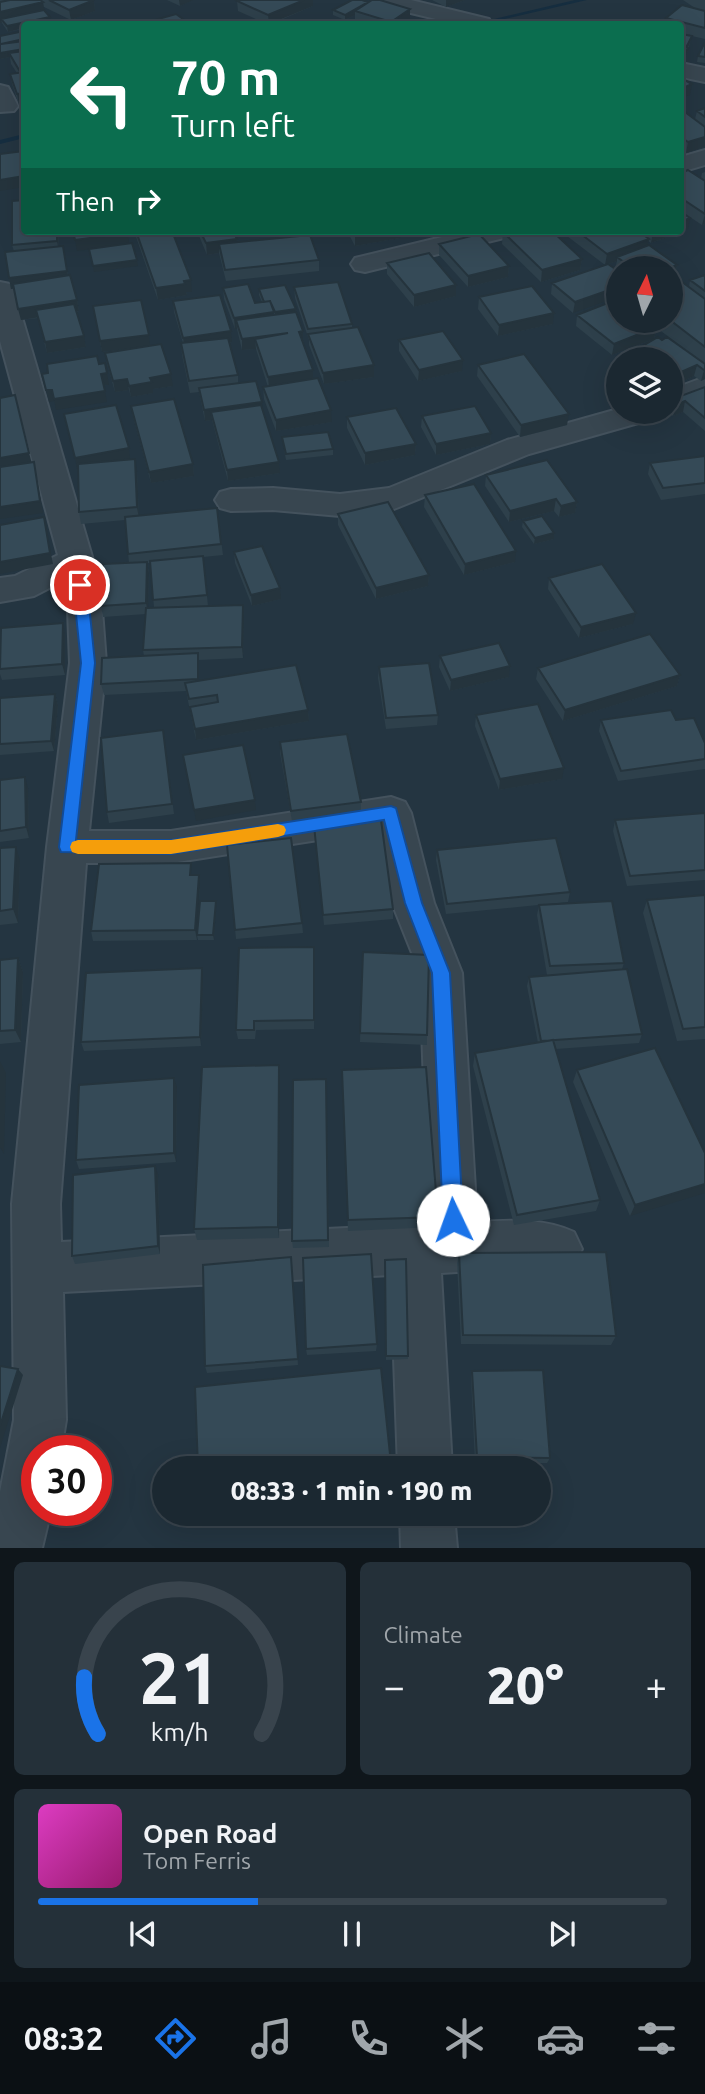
<!DOCTYPE html>
<meta charset="utf-8">
<style>
:root{--surface:#1b2831;--page:#243039;--text:#f1f3f6;--muted:#a0a6ab;--line:#39444d;--accent:#1a73e8}
body{margin:0;font-family:Ubuntu,sans-serif;background:var(--page);color:var(--text);height:100vh;display:flex;flex-direction:column;font-size:26px;white-space:nowrap}
*{box-sizing:border-box;margin:0}
p{font-size:23px;color:var(--muted)}
.icon{flex:none;width:38px;height:38px;fill:none;stroke:currentColor;stroke-width:2;stroke-linecap:round;stroke-linejoin:round}
.map{position:relative;height:1548px;overflow:hidden}
.side{display:flex;flex-direction:column;gap:14px;padding:14px;background:#0f161b;flex:1}
.side>*{flex:none}
.hud{position:absolute;left:21px;top:21px;width:663px;height:214px;border-radius:7px;box-shadow:0 7px 28px #0002,0 0 0 2px var(--line);background:#0b6e4f;color:#fff;overflow:hidden}
.needle{width:46px;rotate:5deg}
.tools{position:absolute;left:606px;top:256px;display:grid;gap:14px}
.tools a{display:grid;place-items:center;width:77px;height:77px;border-radius:50%;background:var(--surface);box-shadow:0 7px 28px #0002,0 0 0 2px var(--line);font-size:35px}
.speed{position:absolute;left:21px;top:1435px;display:flex;gap:14px;font-size:35px;font-weight:700;text-align:center}
.speed>*{display:grid;place-content:center;width:91px;height:91px;border-radius:50%;background:var(--surface);box-shadow:0 7px 28px #0002,0 0 0 2px var(--line);line-height:1}
.speed .limit{border:10px solid #d22;background:#fff;color:#111}
.pin{position:absolute;display:grid;place-items:center;width:60px;height:60px;color:#fff;margin:-30px;border:4px solid #fff;border-radius:50%;box-shadow:0 2px 7px #0007}
.me{position:absolute;width:77px;margin:-38px;rotate:357deg;stroke-linejoin:round;filter:drop-shadow(0 0 5px #0008)}
.turn{display:flex;align-items:center;gap:24px;height:147px;padding:0 35px;font-size:32px}
.turn .icon{width:91px;height:91px;stroke-width:2.5}
.turn b{display:block;font-size:49px;line-height:60px}
.then{display:flex;align-items:center;height:66px;padding:0 35px;background:#0003;gap:14px;font-size:26px}
.big{font-size:52px;font-weight:800;line-height:1.1}
.side .tile{flex:1;display:flex;flex-direction:column;justify-content:center;gap:10px;min-width:0;padding:0 24px;border-radius:10px;background:var(--page)}
.side .dial{align-items:center;gap:0}
.dial svg{height:182px;overflow:visible;fill:none;stroke:var(--line);stroke-width:7;stroke-linecap:round;text-anchor:middle}
.dial text{fill:var(--text);stroke:none}
.song{display:flex;align-items:center;gap:21px}
.cover{width:84px;height:84px;border-radius:10px;background:linear-gradient(135deg,hsl(310 70% 55%),hsl(320 70% 35%))}
.played{height:7px;border-radius:4px;background:linear-gradient(90deg,var(--accent) 35%,var(--line) 35%)}
.keys{display:flex;justify-content:space-around;direction:ltr}
.heat{display:flex;justify-content:space-between;align-items:center;font-size:38px;direction:ltr}
.side .tiles{flex:1;display:grid;gap:14px;grid-template-columns:1fr 1fr}
.tile:last-child{grid-column:span 2}
.trip{position:absolute;left:152px;top:1456px;width:399px;height:70px;border-radius:35px;background:var(--surface);box-shadow:0 7px 28px #0002,0 0 0 2px var(--line);font-weight:800;line-height:70px;text-align:center}
.tab-bar{display:flex;height:112px;justify-content:space-around;align-items:center;background:#0b1014;color:var(--muted)}
.tab-bar .icon{width:49px;height:49px}
.tab-bar .selected{color:var(--accent)}
.tab-bar b{font-size:32px;color:var(--text)}
.map>svg:first-child{display:block}
.lines{fill:none;stroke-linecap:round;stroke-linejoin:round}
.stream{fill:#162e40;fill-rule:evenodd}
.street-casing{stroke:#44525d;stroke-width:4}
.street{fill:#384650;fill-rule:evenodd}
.wall{fill:#2e404b;fill-rule:evenodd}
.shaded-wall{fill:#25343d}
.building{fill:#354a57;stroke:#25343d;stroke-width:2}
.route{fill:#1a73e8;stroke:#114b97;stroke-width:2}
.slow{fill:#f59e0b}
</style>
<div class="map">
<svg width="705" height="1548" viewBox="0 0 705 1548">
<rect width="100%" height="100%" fill="#243541"/>
<g class="lines">
<!-- stream -->
<path class="stream" d="M575,0H587L483,24H473Z
M24,134V138L0,144V140Z"/>
<!-- street casing -->
<g class="street-casing">
<path id="street" d="M374,0H411L489,19L492,24H457L377,5Z
M681,63L705,68V82L681,77Z
M0,85L8,87L18,106L14,111L0,112Z
M705,150V165L681,172V157Z
M467,231H512L508,237L365,272L355,270L351,264L355,258Z
M0,282L10,284L14,290L93,560L102,610L106,663L89,831H171L391,797L405,802L411,813L434,903L462,973L477,1222C511,1220 542,1218 574,1232L582,1249L574,1266L557,1274L524,1268L441,1273L452,1468H398L391,1275L63,1292L66,1420L61,1451H37V1510H51L42,1548H0V1492L14,1420L12,1204L47,847L70,663L68,610L63,581L34,596L0,602V578L15,576L58,555L0,341ZM376,831L392,903L420,973L429,1224L61,1242L60,1204L86,863H171Z
M705,377V397L670,411V390Z
M618,409V411H660L656,418L529,454L394,509L340,516L273,510L231,511L220,508L215,500L220,492L231,489L273,488L340,494L389,488L507,440Z
M400,1514H454L457,1548H401Z"/>
</g>
<!-- street -->
<use href="#street" class="street"/>
</g>
<!-- wall -->
<path class="wall" d="M0,0H94L95,11L71,20L44,7V10L51,23L8,32L2,23H0Z
M167,0H192L180,6Z
M240,0H313V6L271,24H267L238,11L237,1Z
M352,0L410,19L402,24H367L355,21V15L345,20L333,15V10Z
M432,0H465L446,7Z
M683,0H705V39L692,36L687,53L681,63V34L690,35L681,33V24H665L666,18L695,8Z
M24,31V104L19,105L12,84L10,74L17,73L11,64L10,57L0,59V36Z
M705,42V63L697,62L698,56Z
M705,108V147L686,153L681,149V109L695,119L697,111Z
M705,172V224L702,225L681,211V173L701,178L702,173Z
M688,229L651,243L648,241V245L677,265L675,276L670,278V268H618V270L615,268L617,261L608,264L573,313L551,294L552,283L605,265L567,236L568,231H681Z
M24,231H58L59,246H63L68,276L77,300L79,311L77,312L86,347L47,353L38,318L21,320L14,288L11,289L9,278L14,251L12,245Z
M134,231H192V234L174,237L192,292H186L187,295L158,300Z
M197,231H233L237,242L319,260V271L226,281L219,253L207,255Z
M347,231H401L400,238L355,246Z
M503,232L582,259L580,270L541,282L502,244Z
M439,244L509,266L508,277L468,287L439,255Z
M387,263L456,285V296L414,307L387,274Z
M705,275V379L701,381L694,376L670,387V359H628L629,354L662,340L682,347L657,328L654,339L612,355L576,326L577,315L618,320H670L689,287L690,280Z
M294,287L352,324V328L374,377L324,384L309,345V340L295,298Z
M223,288L255,303L262,302L259,295V289L296,313L313,379L332,422L276,431L264,399L263,387H268L256,349L242,350L237,329H235L224,299Z
M479,297L553,324L498,336L478,309Z
M173,301L232,342L229,343L238,375V383L262,402V409L280,473L228,481L212,420L205,421L199,392L190,393L182,355L181,343H183L174,312Z
M93,306L150,345L173,386L153,389V393L131,397L129,390L115,392L107,364L105,353L128,349L102,352Z
M399,340L462,371L418,381L399,351Z
M478,365L567,425L520,437L477,376Z
M705,387V431L683,412L673,416L668,411H670V400Z
M131,406L193,464L194,476L151,483L133,417Z
M64,414L130,459L137,470L139,516L217,508L223,555L203,557L208,606L243,605L244,616L243,658L199,660V681L308,710L309,721L196,740L186,691L104,695L101,684L144,656L143,650L146,614L103,617L101,606L129,563L125,520L81,524L79,512L78,469ZM147,563H150L154,607H148L149,573Z
M422,416L491,433L490,444L436,455L421,427Z
M347,417L416,444L415,455L365,465L347,428Z
M282,437L333,449V455L286,460Z
M705,457V494L661,500L648,474L650,463Z
M486,475L577,502L575,513L559,517L554,511L509,522L485,486Z
M425,495L515,562L464,575L424,507Z
M338,514L429,575L428,586L376,599L338,525Z
M523,521L554,533V539L534,544L522,527Z
M234,552L281,599L252,606L235,563Z
M549,578L633,624L579,638L548,589Z
M65,634V675L2,680L0,674V647Z
M440,656L509,677L450,691L439,667Z
M379,667L438,715L437,725L386,729L378,678Z
M538,668L680,675L677,686L563,721L536,679Z
M55,694L58,705L54,751L0,755V698Z
M476,715L562,779L499,790L475,726Z
M601,720H676L705,743V769L618,781L599,731Z
M163,730L174,814L109,823L107,812Z
M280,742L361,802V813L292,821L280,753Z
M0,780L28,788L29,838L0,842Z
M705,813V880L627,886L613,831L615,820Z
M314,825L393,909V919L324,925Z
M227,845L302,923L303,933L236,939Z
M0,848L20,861L18,923L0,925Z
M437,850L570,892L568,902L446,914L436,860Z
M192,875H199L200,885L197,940L93,941L91,931Z
M705,895V1039L677,1041L643,913L647,900Z
M216,901V907L214,940H198L197,935Z
M539,905L624,963L622,969L642,1034L639,1043L556,1049L600,1200L596,1211L514,1225L473,1066L475,1053L538,1043L527,986L529,977L547,975L537,915Z
M363,952L427,1035V1045L360,1042Z
M315,956L314,1029L256,1030L255,1039H238L236,1030Z
M18,958L23,972L21,1042L0,1044V960Z
M203,978L201,1046L84,1051L81,1042Z
M279,1065L280,1078L279,1238L197,1240L194,1229Z
M342,1070L438,1217L436,1227L348,1231Z
M577,1070L705,1153L630,1216L573,1082Z
M326,1079L329,1247L293,1248L292,1241Z
M177,1087L176,1162L79,1169L76,1160Z
M158,1174L160,1254L75,1264L72,1256Z
M459,1253L616,1336L611,1345L461,1344L457,1263Z
M291,1257L298,1365L207,1373L205,1366Z
M385,1260L408,1356V1359L386,1360Z
M377,1344L376,1351L307,1355L306,1349Z
M472,1371L550,1458L547,1463H475L471,1377Z
M391,1464V1468H198Z"/>
<!-- shaded-wall -->
<path class="shaded-wall" d="M94,0L95,11L71,20L69,10Z
M179,0H193L180,6Z
M304,0H313V6L269,24L268,15Z
M446,0H465L446,7Z
M43,2L45,13L1,19L2,23H0V12Z
M369,3L355,11V15L345,20V15Z
M410,9V19L402,24H391V22Z
M50,17L51,23L42,24H24V28L8,32L7,26Z
M692,36L687,50L688,48L687,53L681,63L683,57Z
M24,49V55L9,53L10,57L0,59V53Z
M692,84L690,95L681,98V89Z
M24,93V104L19,105L17,94Z
M705,137V147L686,153L688,142Z
M24,176V187L0,191V180Z
M705,214V224L702,225Z
M690,218L688,229L651,243L653,232L657,231H681V222Z
M57,231H58L59,252L57,241Z
M172,231H192V234L173,237Z
M239,231H270L240,236Z
M377,231H401L400,238L355,246V234Z
M407,231H436L406,236Z
M128,233L129,244L77,251L75,240Z
M237,239V250L219,244V253L207,255L206,243Z
M649,239L647,250L617,257V261L605,265L607,254Z
M582,259L580,270L541,282L542,270Z
M137,260L138,266L94,272L93,266Z
M677,265L675,276L670,278V268Z
M509,266L508,277L468,287V276Z
M67,271L69,282L11,289L9,278Z
M191,280L192,292H186L187,295L158,300L156,288Z
M456,285V296L414,307V295Z
M618,287V297L573,313L575,302Z
M77,300L79,311L21,320L18,309Z
M296,309V315L275,318V312Z
M274,312L275,323L236,320L237,329H235L234,318Z
M554,313L553,324L498,336L499,325Z
M657,327L654,339L612,355L614,344Z
M231,331L232,342L185,349L183,338Z
M303,331V342L299,332Z
M288,333L255,339L256,349L242,350V339Z
M149,335L150,346L102,352L100,341Z
M84,336L86,347L47,353L45,342Z
M463,360L462,371L418,381L419,370Z
M374,365V377L324,384L323,373Z
M697,365L694,376L670,387V377Z
M705,369V379L701,381L704,370Z
M313,370V381L269,388L268,377Z
M107,373L109,385H103L101,374Z
M171,374L173,386L153,389V393L131,397L129,386L150,378Z
M127,379L129,390L115,392L113,381Z
M46,390H52L54,401L49,402Z
M105,391L107,402L56,410L54,399Z
M685,401L683,412L673,416L676,405Z
M262,402L263,414L211,412L212,420L205,421L204,410Z
M331,410L332,422L276,431V420Z
M569,414L567,425L520,437L521,425Z
M491,433L490,444L436,455V444Z
M416,444L415,455L365,465V453Z
M129,448L130,459L77,469L75,458Z
M29,453L32,464L0,470V458Z
M135,459L137,470L139,519L137,507Z
M34,462L43,513L0,519V507Z
M279,462L280,473L228,481L227,470Z
M193,464L194,476L151,483L149,472Z
M556,499L554,511L509,522L510,511Z
M577,502L575,513L559,517L561,506Z
M46,529L53,564L0,574V562Z
M554,533V539L534,544L535,538Z
M516,551L515,562L464,575L465,564Z
M147,562L149,573L148,614L146,603Z
M429,575L428,586L376,599V588Z
M280,588L281,599L252,606L251,595Z
M243,605L244,616L243,658L242,647Z
M636,613L633,624L579,638L581,627Z
M63,623L65,634V675L62,664Z
M198,653L199,664V690L198,679Z
M510,666L509,677L450,691L451,680Z
M680,675L677,686L563,721L565,710Z
M55,694L58,705L54,751L51,741Z
M308,710L309,721L196,740L195,729Z
M564,768L562,779L499,790L500,779Z
M25,777L28,788L29,838L26,827Z
M255,800L256,810L196,821L194,810Z
M16,847L20,861L18,923L13,909Z
M199,875L200,885L197,940L195,930Z
M216,901V907L214,940L213,935Z
M18,958L23,972L21,1042L15,1030Z
M202,968L203,978L201,1046L200,1037Z
M0,1061L6,1073L4,1154L0,1147Z
M279,1065L280,1078L279,1238L278,1227Z
M174,1078L177,1087L176,1162L174,1153Z
M155,1166L158,1174L160,1254L158,1246Z
M705,1184V1193L630,1216L635,1205Z
M18,1369L23,1375L0,1448V1426Z"/>
<!-- building -->
<path class="building" d="M10,0H40L43,2L0,12V2Z
M49,0H94L69,10Z
M240,0H304L268,15L237,1Z
M352,0H362L368,2L345,15L333,10Z
M372,0H380L410,9L391,22L355,11Z
M682,5L705,11V28L666,18Z
M44,10L50,17L7,26L1,19Z
M176,14L190,24H156L151,21Z
M24,31V39L1,44L24,41V49L0,53V36Z
M681,34L692,36L687,46L681,45Z
M705,42V57L698,56Z
M681,46L688,48L683,57H681Z
M24,51V69L19,70L9,53Z
M24,72V93L17,94L10,74Z
M681,78L692,84L681,89Z
M705,108V117L697,111Z
M681,109L705,127V137L688,142L681,137Z
M24,151V176L0,180V154Z
M688,170L705,181V214L681,198V173Z
M24,200V231H57V241L12,245V201Z
M681,212L690,218L681,222Z
M73,231H127L128,233L75,240Z
M136,231H172L191,280L184,281L185,284L156,288Z
M200,231H233L237,239L206,243Z
M353,231H377L355,234Z
M509,231H552L582,259L542,270L503,232Z
M577,231H638L649,239L607,254Z
M479,234L509,266L468,276L439,244Z
M310,235L319,260L225,270L219,244Z
M132,243L137,260L93,266L89,249Z
M649,245L677,265L670,268H632L617,257Z
M63,246L67,271L9,278L5,252Z
M429,253L456,285L414,295L387,263Z
M608,264L618,271V287L575,302L552,283Z
M70,275L77,300L18,309L13,284Z
M705,275V291L690,280Z
M674,276L705,299V347L670,320V278Z
M338,282L352,324L308,329L294,287Z
M248,284L255,303L270,301L274,312L234,318L223,288Z
M285,285L296,309L275,312L270,301L264,302L259,289Z
M532,286L554,313L499,325L479,297Z
M220,295L231,331L183,338L173,301Z
M618,299V320H647L657,327L614,344L577,315Z
M141,300L149,335L100,341L93,306Z
M74,304L84,336L45,342L36,310Z
M296,312L303,331L299,332L313,370L268,377L255,339L288,333L242,339L236,320Z
M358,327L374,365L323,373L308,334Z
M443,331L463,360L419,370L399,340Z
M658,337L662,340L667,337L705,364V369L704,370L697,365L670,377V359H636L629,354Z
M228,338L238,375L189,381L181,343Z
M161,344L171,374L150,378L152,382L129,386L127,379L113,381L105,353Z
M524,354L569,414L521,425L478,365Z
M97,356L99,364L105,363L107,373L101,374L105,391L54,399L52,390H46L42,374L48,373L47,364Z
M318,378L331,410L276,420L263,387Z
M256,381L262,402L204,410L199,388Z
M705,387V418L685,401L676,405L670,400Z
M15,395L29,453L0,458V398Z
M174,399L193,464L149,472L131,406Z
M116,405L129,448L75,458L64,414Z
M261,405L279,462L227,470L211,412Z
M475,406L491,433L436,444L422,416Z
M396,408L416,444L365,453L347,417Z
M328,432L333,449L286,454L282,437Z
M705,456V483L663,488L650,463Z
M135,459L137,507L79,512L78,464Z
M547,460L577,502L561,506L556,499L510,511L486,475Z
M34,462L40,501L0,507V467Z
M474,484L516,551L465,564L425,495Z
M388,502L429,575L376,588L338,514Z
M217,508L221,544L128,554L125,517Z
M542,516L554,533L535,538L523,521Z
M44,517L50,553L0,562V525Z
M262,546L280,588L251,595L234,552Z
M203,556L207,595L153,600L150,561Z
M147,562L146,603L101,606L103,564Z
M602,564L636,613L581,627L549,578Z
M243,605L242,647L143,650L146,608Z
M63,623L62,664L0,669L1,628Z
M650,634L680,675L565,710L538,668Z
M499,643L510,666L451,680L440,656Z
M198,653V679L101,684L102,658Z
M429,663L438,715L386,718L379,667Z
M296,665L308,710L195,729L190,707L218,702L217,695L189,699L185,683Z
M55,694L51,741L0,744V698Z
M538,704L564,768L500,779L476,715Z
M671,710L676,720L694,718L705,743V759L621,771L601,720Z
M163,730L172,804L107,812L101,738Z
M347,734L361,802L291,811L280,742Z
M243,745L255,800L194,810L183,755Z
M25,777L26,827L0,831V780Z
M705,813V870L630,876L615,820Z
M381,820L393,909L323,915L314,825Z
M291,838L302,923L235,930L227,845Z
M556,838L570,892L447,904L437,850Z
M16,847L13,909L0,911V848Z
M191,863L190,875H199L195,930L91,931L99,864Z
M705,895V1027L683,1029L647,900Z
M200,901H216L213,935H197Z
M612,901L624,963L550,966L539,905Z
M314,947V1020L254,1021V1030H236L239,948Z
M363,952L429,955L427,1035L360,1033Z
M18,958L15,1030L0,1031V960Z
M202,968L200,1037L81,1042L86,973Z
M627,969L642,1034L541,1041L529,977Z
M553,1040L600,1200L517,1215L475,1053Z
M655,1048L705,1153V1184L635,1205L577,1070Z
M279,1065L278,1227L194,1229L202,1067Z
M426,1067L438,1217L348,1220L342,1070Z
M174,1078V1153L76,1160L79,1085Z
M326,1079L328,1240L292,1241L293,1080Z
M155,1166L158,1246L72,1256L73,1175Z
M606,1252L616,1336L463,1335L459,1253Z
M371,1254L377,1344L306,1349L303,1258Z
M291,1257L298,1359L205,1366L203,1265Z
M406,1259L408,1356H386L385,1260Z
M0,1366L18,1369L0,1426Z
M381,1368L391,1464L352,1468H198L195,1387Z
M543,1370L550,1458L477,1457L472,1371Z"/>
<!-- route -->
<path class="route" d="M80,580L87,585L95,663L76,840H171L391,806L396,808L422,903L450,973L463,1220L460,1227L453,1230L445,1227L443,1220L432,973L405,903L384,820L171,854L61,852L59,847L81,663L73,585Z"/>
<!-- slow -->
<path class="slow" d="M278,824L284,826L286,830L284,835L278,837L171,854H78L72,852L70,847L72,842L78,840H171Z"/>
</svg>
<div class="tools">
<a><svg class="needle" viewBox="-14 -14 28 28"><path d="M0-13l5 13h-10z" fill="#e53935"/><path d="M0 13l5-13h-10z" fill="#a0a6ab"/></svg></a>
<a><svg class="icon" aria-label="layers" viewBox="0 0 24 24"><path d="M12 4l9 5-9 5-9-5zM3 14l9 5 9-5"/></svg></a>
</div>
<div class="speed"><div class="limit">30</div></div>
<div class="pin" style="left:80px;top:585px;background:#d93025"><svg class="icon" aria-label="arrive" viewBox="0 0 24 24"><path d="M6 21V4h12l-3 4 3 4H6"/></svg></div>
<svg class="me" style="left:453px;top:1220px" viewBox="-20 -20 40 40"><circle r="19" fill="#fff"/><path d="M0-13L10 11 0 6-10 11z" fill="#1a73e8"/></svg>
<div class="trip">08:33 · 1 min · 190 m</div>
<div class="hud">
<div class="turn"><svg class="icon" aria-label="left" viewBox="0 0 24 24"><path d="M17 20v-9H6M10 6l-5 5 5 5"/></svg><div><b>70 m</b>Turn left</div></div>
<div class="then">Then<svg class="icon" aria-label="right" viewBox="0 0 24 24"><path d="M7 20v-9h11M14 6l5 5-5 5"/></svg></div>
</div>
</div>
<section class="side">
<div class="tiles">
<div class="tile dial"><svg viewBox="0 0 100 80">
<path d="M14 69A42 42 0 1 1 86 69"/>
<path d="M14 69A42 42 0 0 1 8 44" stroke="#1a73e8"/>
<text x="50" y="56" font-size="32" font-weight="700">21</text>
<text x="50" y="72" font-size="11">km/h</text>
</svg></div>
<div class="tile"><p>Climate</p>
<div class="heat"><a>−</a><b class="big">20°</b><a>+</a></div>
</div>
<div class="tile">
<div class="song"><i class="cover"></i><div><b>Open Road</b><p>Tom Ferris</p></div></div>
<div class="played"></div>
<div class="keys"><svg class="icon" aria-label="previous" viewBox="0 0 24 24"><path d="M18 5L8 12l10 7zM5 5v14"/></svg><svg class="icon" aria-label="pause" viewBox="0 0 24 24"><path d="M8 5v14M16 5v14"/></svg><svg class="icon" aria-label="next" viewBox="0 0 24 24"><path d="M6 5l10 7-10 7zM19 5v14"/></svg></div>
</div>
</div>
</section>
<nav class="tab-bar">
<b>08:32</b>
<svg class="icon selected" aria-label="directions" viewBox="0 0 24 24"><path d="M12 3l9 9-9 9-9-9zM9 14v-3h6M13 9l2 2-2 2"/></svg>
<svg class="icon" aria-label="music" viewBox="0 0 24 24"><path d="M9 18V5l10-2v13"/><circle cx="6" cy="18" r="3"/><circle cx="16" cy="16" r="3"/></svg>
<svg class="icon" aria-label="phone" viewBox="0 0 24 24"><path d="M5 4h4l2 5-3 2q2 4 5 5l2-3 5 2v4C11 20 4 13 5 4z"/></svg>
<svg class="icon" aria-label="climate" viewBox="0 0 24 24"><path d="M12 3v18M4 7l16 10M4 17L20 7"/></svg>
<svg class="icon" aria-label="car" viewBox="0 0 24 24"><path d="M5 17H2v-5l4-1 3-4h7l3 4 3 1v5h-3M9 17h6M6 11h13"/><circle cx="7" cy="17" r="2"/><circle cx="17" cy="17" r="2"/></svg>
<svg class="icon" aria-label="filters" viewBox="0 0 24 24"><path d="M4 7h16M4 17h16"/><circle cx="9" cy="7" r="2"/><circle cx="15" cy="17" r="2"/></svg>
</nav>
